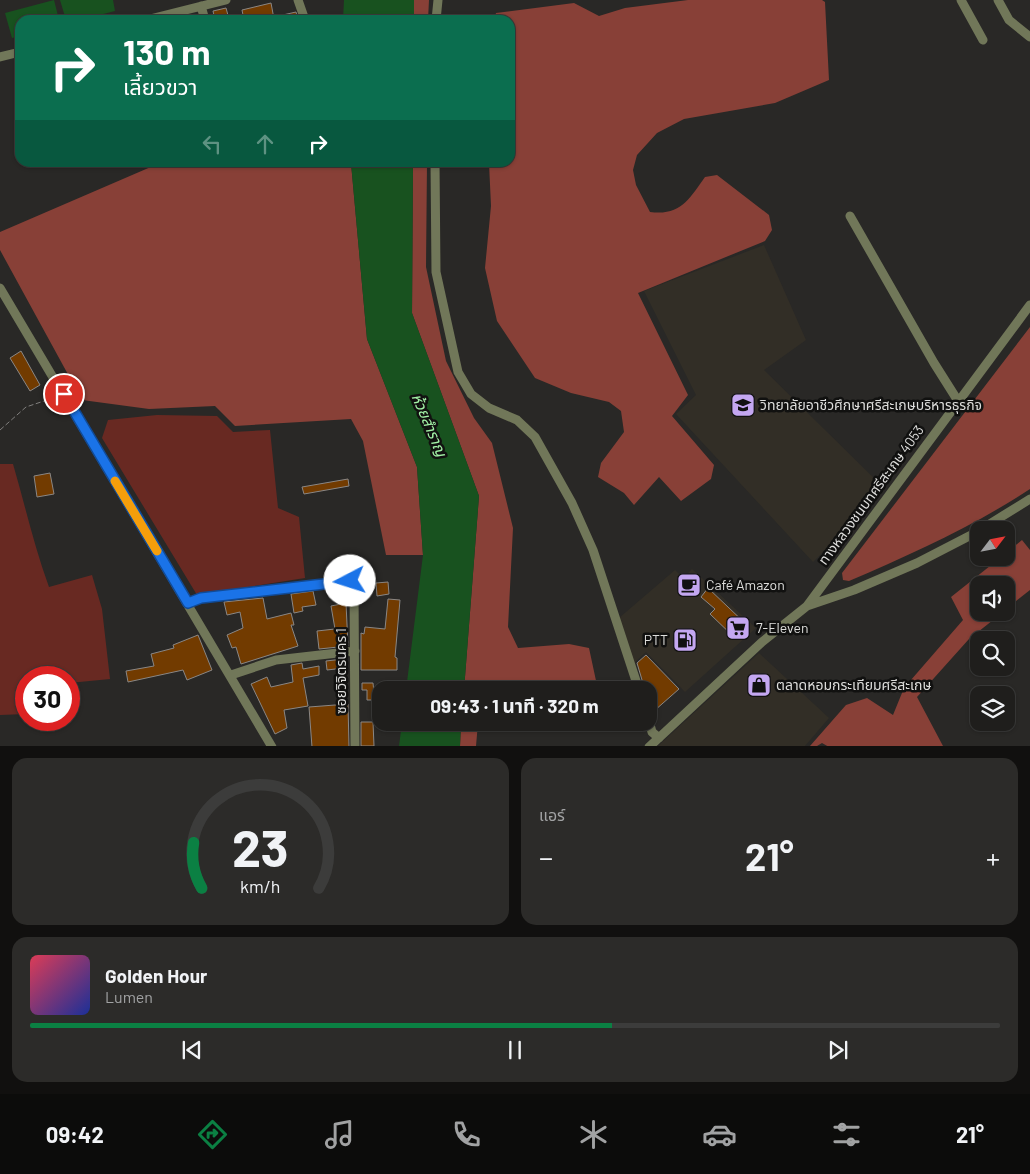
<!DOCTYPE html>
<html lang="th">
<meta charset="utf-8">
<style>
:root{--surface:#1f1e1c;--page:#2c2b29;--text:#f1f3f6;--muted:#a1a2a3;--line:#3c3c3b;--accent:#0b8043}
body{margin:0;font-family:Barlow,"Noto Sans Thai",sans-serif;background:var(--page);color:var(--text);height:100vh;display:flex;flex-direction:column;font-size:19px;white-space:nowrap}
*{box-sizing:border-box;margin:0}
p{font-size:16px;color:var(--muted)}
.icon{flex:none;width:28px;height:28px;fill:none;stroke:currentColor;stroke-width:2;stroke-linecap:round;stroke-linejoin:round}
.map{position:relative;height:746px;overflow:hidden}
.sheet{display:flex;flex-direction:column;gap:12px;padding:12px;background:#11100f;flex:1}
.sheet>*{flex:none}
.banner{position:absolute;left:15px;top:15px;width:500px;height:152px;border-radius:15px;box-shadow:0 1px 4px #0004,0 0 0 1px var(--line);background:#0b6e4f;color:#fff;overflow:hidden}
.needle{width:32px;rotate:58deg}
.controls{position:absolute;left:970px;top:521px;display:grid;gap:10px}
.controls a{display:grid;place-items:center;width:45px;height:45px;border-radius:10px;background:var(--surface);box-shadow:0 1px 4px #0004,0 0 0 1px var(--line);font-size:25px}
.speed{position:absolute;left:15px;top:666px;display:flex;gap:10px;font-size:25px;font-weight:700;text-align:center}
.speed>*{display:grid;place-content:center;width:65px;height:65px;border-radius:50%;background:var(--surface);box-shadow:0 1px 4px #0004,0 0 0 1px var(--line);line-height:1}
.speed .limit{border:8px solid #d22;background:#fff;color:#111}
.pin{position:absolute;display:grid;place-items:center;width:42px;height:42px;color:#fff;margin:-21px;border:2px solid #fff;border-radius:50%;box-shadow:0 1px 5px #0007}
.me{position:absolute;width:55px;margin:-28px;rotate:265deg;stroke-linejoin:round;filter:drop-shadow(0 0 4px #0008)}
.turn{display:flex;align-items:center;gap:18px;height:105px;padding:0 25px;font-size:22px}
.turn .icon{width:65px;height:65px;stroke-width:2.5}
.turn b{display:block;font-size:35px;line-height:42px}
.lanes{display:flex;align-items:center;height:48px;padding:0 25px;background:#0003;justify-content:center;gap:25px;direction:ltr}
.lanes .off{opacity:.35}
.big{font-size:38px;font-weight:700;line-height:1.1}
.sheet .card{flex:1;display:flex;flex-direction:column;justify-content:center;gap:8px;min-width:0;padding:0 18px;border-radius:15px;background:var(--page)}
.sheet .dial{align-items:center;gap:0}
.dial svg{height:130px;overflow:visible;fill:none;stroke:var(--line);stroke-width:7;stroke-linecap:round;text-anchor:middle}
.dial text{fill:var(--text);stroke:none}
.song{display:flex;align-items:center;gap:15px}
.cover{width:60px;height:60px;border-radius:8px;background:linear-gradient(135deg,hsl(350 70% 55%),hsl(230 70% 35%))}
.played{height:5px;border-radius:2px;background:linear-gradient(90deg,var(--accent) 60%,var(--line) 60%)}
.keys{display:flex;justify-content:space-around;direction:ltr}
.heat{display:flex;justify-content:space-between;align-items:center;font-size:28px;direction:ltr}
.sheet .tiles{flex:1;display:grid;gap:12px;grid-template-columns:1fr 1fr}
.card:last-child{grid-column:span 2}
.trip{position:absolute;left:372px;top:681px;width:285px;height:50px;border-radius:15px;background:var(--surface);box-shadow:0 1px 4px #0004,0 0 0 1px var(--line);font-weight:700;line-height:50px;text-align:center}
.tab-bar{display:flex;height:80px;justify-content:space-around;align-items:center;background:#0c0c0b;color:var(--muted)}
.tab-bar .icon{width:35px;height:35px}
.tab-bar .selected{color:var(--accent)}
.tab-bar b{font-size:22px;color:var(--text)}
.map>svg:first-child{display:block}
.built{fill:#322e26}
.green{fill:#682922}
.forest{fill:#884037}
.water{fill:#18521f}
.building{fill:#723b00;stroke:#8a8785}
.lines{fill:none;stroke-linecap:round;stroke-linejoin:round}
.path{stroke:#807f7d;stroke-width:1;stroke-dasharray:5 2.5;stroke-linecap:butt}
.minor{stroke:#717759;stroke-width:9}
.route-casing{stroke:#114b97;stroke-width:12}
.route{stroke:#1a73e8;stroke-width:9}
.slow{stroke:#f59e0b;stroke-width:9}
.labels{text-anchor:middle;stroke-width:5;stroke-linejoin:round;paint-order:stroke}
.poi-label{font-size:14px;fill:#dededc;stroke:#111110;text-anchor:start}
.street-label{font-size:14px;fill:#dededc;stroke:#111110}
.water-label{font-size:15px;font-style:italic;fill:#a3f3a7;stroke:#111110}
</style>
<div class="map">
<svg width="1030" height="747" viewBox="0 0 1030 747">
<rect width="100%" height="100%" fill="#292826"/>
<!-- built -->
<path class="built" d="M764,245L806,340L764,370L882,486L843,539L829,546L813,562L676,414L696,395L644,291Z
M692,569L756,628L685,692L646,652L634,663L619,618L675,570L683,578Z
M759,653L829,718L805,746H658Z"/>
<!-- green -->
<path class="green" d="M157,415L217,416L233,432L270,430L278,508L299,517L305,578L197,595L102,438L108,420Z
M0,464H13C25,505 34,546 49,587L92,575L102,609L110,679L69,683V678H26V714L0,715Z"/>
<!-- forest -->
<path class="forest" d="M414,0H429L428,20H414Z
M688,0H822L825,2L829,80L775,103L684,119L657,133L637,155L633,170L636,185L650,212C681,216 689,199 705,177L717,175L769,215L772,230L765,241L638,293L688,395L672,416L714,465L711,479L681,501L659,477L634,505L624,493L598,477L601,463L624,432L621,411L609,402L571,393L535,378L497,321L485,268L491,206L489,163L510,162V20H494L496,13L574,3L599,16L625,8Z
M160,163H351L367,339L417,467L423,555H386L363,441L351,419L235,426L215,406L149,409L82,400L0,250V232Z
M413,163H427L426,267L446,361L474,418L492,443L513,528L508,627L518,648L569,644L589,648L598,690H464L479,496L412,313Z
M1030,327V489C972,527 912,554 849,581L843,580L842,573Z
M1022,540L1030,550V590L1006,609V585H979V612L1002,613L969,639L917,697L943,746L829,747L822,743L817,746H810L846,705L867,698L893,715L904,688L963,620L951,597L1000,558H1006V553Z
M461,723H478L476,746H460Z"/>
<!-- water -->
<path class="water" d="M54,0L59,20H20V36L12,38L5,13Z
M60,0H113L115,11L80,20H66Z
M344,0H414V20H343Z
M351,163H413L412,313L479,496L464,690H406L423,555L417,467L367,339Z
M402,723H461L460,746H399Z"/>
<!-- building -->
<path class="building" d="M271,3L274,19V17L296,12L298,20H244L242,10Z
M226,8L229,19L215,20L213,11Z
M21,351L40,385L30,391L10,358Z
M50,473L54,494L37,497L34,476Z
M348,479L349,486L304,494L302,487Z
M688,576L697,577L695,591L681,589L682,580H687Z
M388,582L389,594L377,596L376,583Z
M708,588L748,626L736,639L710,614L715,609L701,597Z
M313,591L316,605L302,607L303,611L294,613L291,594Z
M263,598L267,619L291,613L294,625H291L298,646L241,664L236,647L232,648L227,635L243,628L240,612L227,615L224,602Z
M388,599L400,600L395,657L397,658V670H361V633L364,634L365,627L385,629Z
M346,603L348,646L319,649L317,631L335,629L331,606Z
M198,635L212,670L187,680L183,670L128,682L126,671L154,666L151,654L174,648L173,645Z
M646,655L679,689L654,711L649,700V690H645L637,663Z
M343,659L344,668L327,670L326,661Z
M302,663L303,669L319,666V675L303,678L308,706L284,710L287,728L275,734L251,684L267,677L271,687L293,682L291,665Z
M362,683H373L374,693H381V700H367V690H362Z
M348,704L349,747H312L309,707Z
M361,722H373L374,746H361Z"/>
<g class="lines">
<!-- path -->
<path class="path" d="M0,430L26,407L53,398"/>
<!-- minor -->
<path class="minor" d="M298,0L305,20
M961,0L983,40
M998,0L1009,20L1030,37
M201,6L205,20
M146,20L226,0
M436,20L438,0
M0,57L20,52
M435,162L436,272L458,372L471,394L489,408L517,420L535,437L572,503L593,550L639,690
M850,216L934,363L958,401
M0,288L272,747
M980,530L1030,499
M188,603L201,598L350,581L354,587L355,747
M807,606L1030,305
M231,675L276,660L355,651
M649,721L652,732L659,738
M649,747L762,642L807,606L854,590L917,563L979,531"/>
</g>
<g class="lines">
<!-- route casing -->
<g class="route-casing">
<path id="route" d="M64,394L188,603L201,598L350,581"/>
</g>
<!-- route -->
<use href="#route" class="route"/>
<!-- slow -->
<path class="slow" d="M115,481L157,551"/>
</g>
<!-- icons -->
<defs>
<g id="university-square" transform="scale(1.25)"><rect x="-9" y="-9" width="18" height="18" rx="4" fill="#c4a7f1" stroke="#111110"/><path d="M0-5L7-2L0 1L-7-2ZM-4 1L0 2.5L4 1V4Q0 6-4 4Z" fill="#111"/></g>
<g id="cafe-square" transform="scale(1.25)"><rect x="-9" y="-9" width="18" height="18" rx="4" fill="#c4a7f1" stroke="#111110"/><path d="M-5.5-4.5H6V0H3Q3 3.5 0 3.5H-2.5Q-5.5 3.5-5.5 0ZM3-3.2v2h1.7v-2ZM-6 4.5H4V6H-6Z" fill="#111"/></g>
<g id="supermarket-square" transform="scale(1.25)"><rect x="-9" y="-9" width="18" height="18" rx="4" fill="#c4a7f1" stroke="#111110"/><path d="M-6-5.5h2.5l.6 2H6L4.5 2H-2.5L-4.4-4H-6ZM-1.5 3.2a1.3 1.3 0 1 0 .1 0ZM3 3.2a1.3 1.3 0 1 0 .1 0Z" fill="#111"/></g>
<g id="fuel-square" transform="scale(1.25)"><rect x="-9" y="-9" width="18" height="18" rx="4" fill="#c4a7f1" stroke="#111110"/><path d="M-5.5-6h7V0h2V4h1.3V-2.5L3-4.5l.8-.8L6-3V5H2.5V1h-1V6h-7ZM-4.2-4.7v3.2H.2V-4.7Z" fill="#111"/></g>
<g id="shop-square" transform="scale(1.25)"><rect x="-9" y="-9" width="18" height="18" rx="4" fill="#c4a7f1" stroke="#111110"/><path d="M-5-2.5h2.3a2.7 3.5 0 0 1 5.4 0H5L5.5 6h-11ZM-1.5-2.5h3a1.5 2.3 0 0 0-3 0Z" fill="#111"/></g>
</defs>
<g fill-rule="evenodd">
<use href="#university-square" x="743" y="405"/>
<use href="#cafe-square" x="689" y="585"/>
<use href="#supermarket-square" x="738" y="628"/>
<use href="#fuel-square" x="685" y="640"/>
<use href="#shop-square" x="759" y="685"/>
</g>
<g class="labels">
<!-- poi labels -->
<g class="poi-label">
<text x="760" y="410">วิทยาลัยอาชีวศึกษาศรีสะเกษบริหารธุรกิจ</text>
<text x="706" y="590">Café Amazon</text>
<text x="756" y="633">7-Eleven</text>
<text x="668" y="645" text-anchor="end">PTT</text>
<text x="776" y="690">ตลาดหอมกระเทียมศรีสะเกษ</text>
</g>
<!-- street labels -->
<g class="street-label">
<text transform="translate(871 495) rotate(-54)" y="5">ทางหลวงชนบทศรีสะเกษ 4053</text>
<text transform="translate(341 671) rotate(-90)" y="5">ซอยวิจิตรนคร 1</text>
</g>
<!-- water labels -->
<g class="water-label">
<text transform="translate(429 425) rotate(67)" y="5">ห้วยสำราญ</text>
</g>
</g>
</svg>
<div class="controls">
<a><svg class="needle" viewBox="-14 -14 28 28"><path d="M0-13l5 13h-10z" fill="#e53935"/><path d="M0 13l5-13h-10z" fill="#a1a2a3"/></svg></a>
<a><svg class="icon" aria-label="sound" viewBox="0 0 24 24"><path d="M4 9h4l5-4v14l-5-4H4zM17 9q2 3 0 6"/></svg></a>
<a><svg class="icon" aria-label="search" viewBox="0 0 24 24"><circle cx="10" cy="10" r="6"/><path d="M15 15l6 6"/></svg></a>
<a><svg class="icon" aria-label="layers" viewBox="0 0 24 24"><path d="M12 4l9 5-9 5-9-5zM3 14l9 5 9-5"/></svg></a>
</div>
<div class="speed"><div class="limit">30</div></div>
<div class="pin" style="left:64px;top:394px;background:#d93025"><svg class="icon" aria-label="arrive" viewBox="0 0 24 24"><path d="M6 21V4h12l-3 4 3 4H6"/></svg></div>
<svg class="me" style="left:350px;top:581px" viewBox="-20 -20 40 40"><circle r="19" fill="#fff"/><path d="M0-13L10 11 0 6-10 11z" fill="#1a73e8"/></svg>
<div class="trip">09:43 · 1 นาที · 320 m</div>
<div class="banner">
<div class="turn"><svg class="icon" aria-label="right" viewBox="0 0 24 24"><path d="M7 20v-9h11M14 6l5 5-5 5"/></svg><div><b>130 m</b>เลี้ยวขวา</div></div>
<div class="lanes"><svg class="icon off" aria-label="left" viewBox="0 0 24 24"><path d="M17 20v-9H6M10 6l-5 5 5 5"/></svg><svg class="icon off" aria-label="ahead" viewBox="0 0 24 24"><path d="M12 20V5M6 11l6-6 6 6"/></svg><svg class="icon" aria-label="right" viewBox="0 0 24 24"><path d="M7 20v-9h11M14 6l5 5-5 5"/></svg></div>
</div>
</div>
<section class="sheet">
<div class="tiles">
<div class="card dial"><svg viewBox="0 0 100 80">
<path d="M14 69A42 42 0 1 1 86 69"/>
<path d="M14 69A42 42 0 0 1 9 41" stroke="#0b8043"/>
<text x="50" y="56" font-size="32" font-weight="700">23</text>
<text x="50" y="72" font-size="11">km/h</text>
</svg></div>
<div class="card"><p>แอร์</p>
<div class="heat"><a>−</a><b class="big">21°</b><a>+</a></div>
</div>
<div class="card">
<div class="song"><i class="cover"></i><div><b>Golden Hour</b><p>Lumen</p></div></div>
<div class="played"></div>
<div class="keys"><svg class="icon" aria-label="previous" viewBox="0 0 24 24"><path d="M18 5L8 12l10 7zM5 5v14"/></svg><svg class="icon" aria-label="pause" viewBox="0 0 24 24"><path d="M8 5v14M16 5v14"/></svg><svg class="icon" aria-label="next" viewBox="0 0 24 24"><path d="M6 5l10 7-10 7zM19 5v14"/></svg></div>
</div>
</div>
</section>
<nav class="tab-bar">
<b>09:42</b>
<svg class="icon selected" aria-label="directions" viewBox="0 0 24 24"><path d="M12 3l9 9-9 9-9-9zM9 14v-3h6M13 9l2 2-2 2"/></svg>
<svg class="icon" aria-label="music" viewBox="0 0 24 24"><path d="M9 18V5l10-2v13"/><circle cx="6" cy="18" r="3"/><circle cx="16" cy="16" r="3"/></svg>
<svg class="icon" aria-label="phone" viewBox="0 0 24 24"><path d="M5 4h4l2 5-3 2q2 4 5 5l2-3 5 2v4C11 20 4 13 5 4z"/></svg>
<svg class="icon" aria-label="climate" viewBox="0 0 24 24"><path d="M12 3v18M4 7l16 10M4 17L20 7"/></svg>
<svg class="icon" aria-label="car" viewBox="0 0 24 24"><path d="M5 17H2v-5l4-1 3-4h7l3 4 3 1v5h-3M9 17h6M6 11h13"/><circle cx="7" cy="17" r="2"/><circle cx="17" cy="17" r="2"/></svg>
<svg class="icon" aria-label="filters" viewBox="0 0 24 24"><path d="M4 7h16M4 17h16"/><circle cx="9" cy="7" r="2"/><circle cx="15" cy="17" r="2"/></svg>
<b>21°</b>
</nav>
